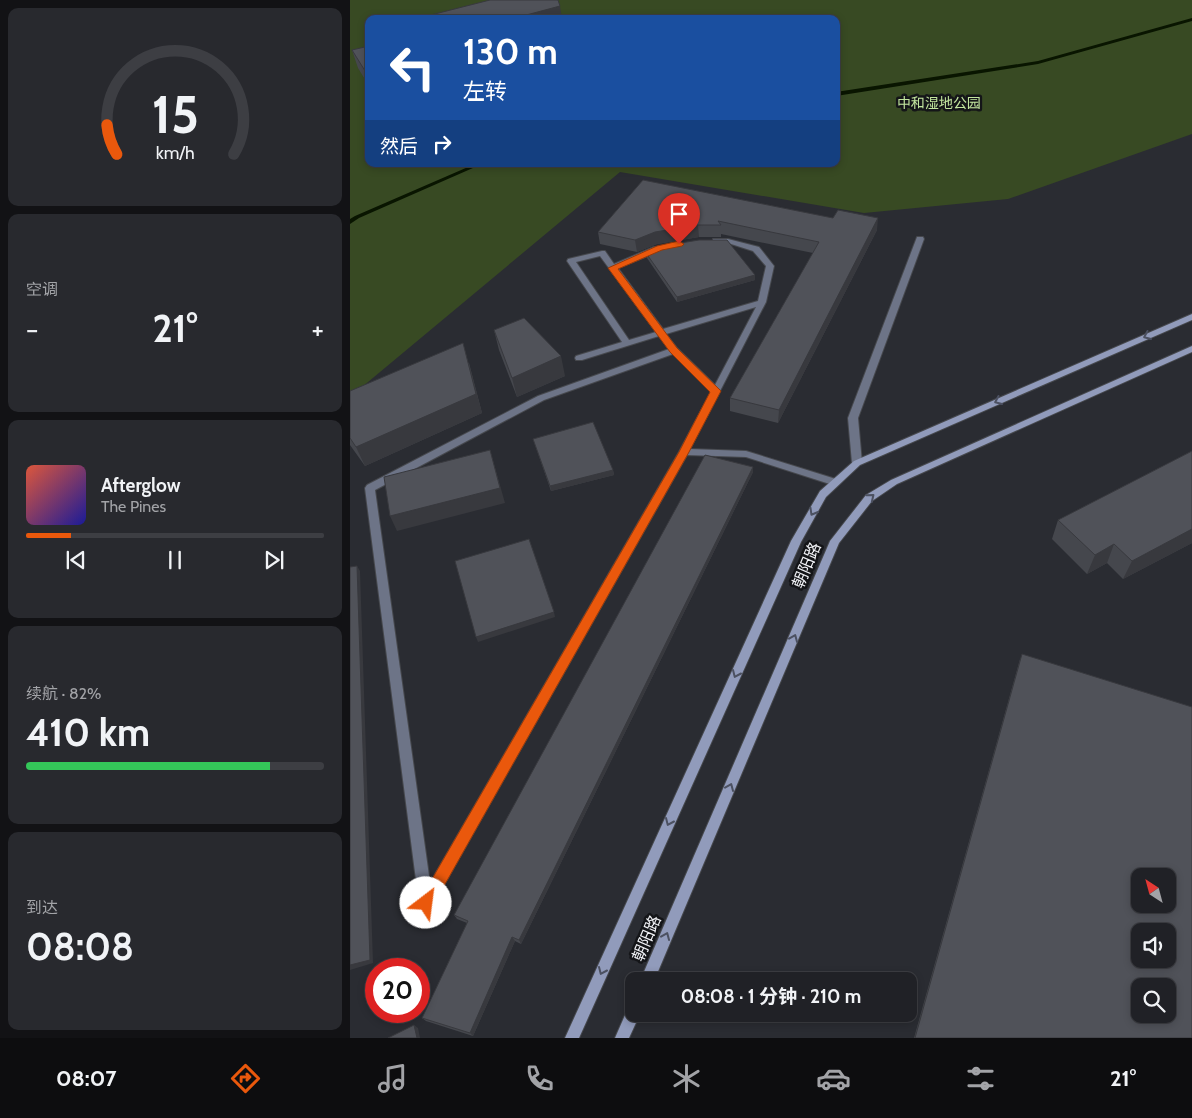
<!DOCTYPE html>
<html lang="zh">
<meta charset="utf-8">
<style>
:root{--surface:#202126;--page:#28292e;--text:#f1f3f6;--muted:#a2a3a7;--line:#3d3e43;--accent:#ea580c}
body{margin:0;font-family:Cabin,"Noto Sans SC",sans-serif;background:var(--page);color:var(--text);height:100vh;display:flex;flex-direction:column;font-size:19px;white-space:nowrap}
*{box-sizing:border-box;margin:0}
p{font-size:16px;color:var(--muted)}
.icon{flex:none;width:28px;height:28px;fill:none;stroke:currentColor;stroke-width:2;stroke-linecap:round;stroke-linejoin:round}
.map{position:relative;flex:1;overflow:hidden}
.drawer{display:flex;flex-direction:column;gap:8px;padding:8px;background:#121215;width:350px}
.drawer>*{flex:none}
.hud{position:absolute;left:15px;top:15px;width:475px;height:152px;border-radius:10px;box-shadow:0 2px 8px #0003,0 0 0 1px var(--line);background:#1a4fa0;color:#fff;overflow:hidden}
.needle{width:32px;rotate:324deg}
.tools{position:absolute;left:781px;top:868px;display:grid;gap:10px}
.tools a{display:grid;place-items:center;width:45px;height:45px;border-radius:10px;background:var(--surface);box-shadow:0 2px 8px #0003,0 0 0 1px var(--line);font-size:25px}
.speed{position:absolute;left:15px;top:958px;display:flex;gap:10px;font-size:25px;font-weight:700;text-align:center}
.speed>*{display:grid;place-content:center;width:65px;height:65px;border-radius:50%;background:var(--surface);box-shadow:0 2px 8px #0003,0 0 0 1px var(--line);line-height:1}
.speed .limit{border:8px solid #d22;background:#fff;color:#111}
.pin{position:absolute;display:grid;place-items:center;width:42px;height:42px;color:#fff;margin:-51px -21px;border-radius:50% 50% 50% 0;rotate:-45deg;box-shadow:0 0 5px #0007}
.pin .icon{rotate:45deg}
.me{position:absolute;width:55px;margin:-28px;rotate:30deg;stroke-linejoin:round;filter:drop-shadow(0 0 4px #0008)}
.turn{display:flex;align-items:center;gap:18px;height:105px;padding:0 15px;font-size:22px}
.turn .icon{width:65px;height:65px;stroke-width:2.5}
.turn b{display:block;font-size:35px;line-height:42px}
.then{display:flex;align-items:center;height:48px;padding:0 15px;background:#0003;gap:10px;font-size:19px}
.big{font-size:38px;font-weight:700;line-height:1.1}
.drawer .card{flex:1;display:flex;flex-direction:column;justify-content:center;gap:8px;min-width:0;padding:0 18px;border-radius:10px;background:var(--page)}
.drawer .dial{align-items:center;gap:0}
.dial svg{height:130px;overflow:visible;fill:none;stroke:var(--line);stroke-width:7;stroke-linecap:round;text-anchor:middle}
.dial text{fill:var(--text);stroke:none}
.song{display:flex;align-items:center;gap:15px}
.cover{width:60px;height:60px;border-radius:8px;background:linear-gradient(135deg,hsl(10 70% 55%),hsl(240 70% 35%))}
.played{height:5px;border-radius:2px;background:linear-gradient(90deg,var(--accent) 15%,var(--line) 15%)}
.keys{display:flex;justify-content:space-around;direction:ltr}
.heat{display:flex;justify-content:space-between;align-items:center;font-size:28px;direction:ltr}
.charge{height:8px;border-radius:4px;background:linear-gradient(90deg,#34c759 82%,var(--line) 0)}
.trip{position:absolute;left:275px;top:972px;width:292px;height:50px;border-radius:10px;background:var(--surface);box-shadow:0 2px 8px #0003,0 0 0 1px var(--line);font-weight:700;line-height:50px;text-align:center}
.tab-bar{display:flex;height:80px;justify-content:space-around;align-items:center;background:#0d0d0f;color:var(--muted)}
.tab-bar .icon{width:35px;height:35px}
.tab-bar .on{color:var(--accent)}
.tab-bar b{font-size:22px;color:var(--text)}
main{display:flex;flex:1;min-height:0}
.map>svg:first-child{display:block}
.green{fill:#384a23;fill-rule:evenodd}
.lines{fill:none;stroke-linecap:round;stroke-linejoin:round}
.stream{fill:#091500;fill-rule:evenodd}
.service-casing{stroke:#46484d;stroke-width:2}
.minor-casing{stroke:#46484d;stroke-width:2}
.secondary-casing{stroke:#46484d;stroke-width:2}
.service{fill:#6d7487;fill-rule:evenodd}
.minor{fill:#6d7487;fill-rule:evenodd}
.secondary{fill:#919bbb;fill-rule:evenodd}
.wall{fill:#45474d}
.shaded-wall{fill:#38393e}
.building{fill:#505259;stroke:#38393e;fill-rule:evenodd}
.oneway{stroke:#4c5161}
.route{fill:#ea580c;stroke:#983908}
.labels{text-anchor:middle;stroke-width:5;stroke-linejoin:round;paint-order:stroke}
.far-park-label{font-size:14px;fill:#c2e59e;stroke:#141518}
.street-label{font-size:16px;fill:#f1f2f6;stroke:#141518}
</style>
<main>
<section class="drawer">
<div class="card dial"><svg viewBox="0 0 100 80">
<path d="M14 69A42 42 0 1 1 86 69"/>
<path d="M14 69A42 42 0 0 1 8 51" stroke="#ea580c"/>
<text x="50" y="56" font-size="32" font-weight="700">15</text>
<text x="50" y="72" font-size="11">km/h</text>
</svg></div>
<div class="card"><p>空调</p>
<div class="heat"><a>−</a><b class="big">21°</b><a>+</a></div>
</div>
<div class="card">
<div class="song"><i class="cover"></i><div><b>Afterglow</b><p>The Pines</p></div></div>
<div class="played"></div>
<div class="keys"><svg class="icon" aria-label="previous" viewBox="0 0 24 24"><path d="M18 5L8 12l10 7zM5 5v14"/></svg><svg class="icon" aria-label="pause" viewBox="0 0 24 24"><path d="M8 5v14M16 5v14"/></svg><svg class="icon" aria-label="next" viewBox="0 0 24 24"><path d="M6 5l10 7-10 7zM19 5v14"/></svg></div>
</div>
<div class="card"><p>续航 · 82%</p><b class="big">410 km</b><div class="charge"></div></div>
<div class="card"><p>到达</p><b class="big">08:08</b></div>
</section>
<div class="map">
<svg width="842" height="1038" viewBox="0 0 842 1038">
<rect width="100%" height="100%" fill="#2a2c32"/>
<!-- green -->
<path class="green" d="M0,0H842V134L658,199L514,213L270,172L0,397ZM19,19H486V164H19Z"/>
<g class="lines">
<!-- stream -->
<path class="stream" d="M842,18V21L688,64L486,96V92L688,61Z
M125,164H132L9,218L0,224V219L5,216Z"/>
<!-- service casing -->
<g class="service-casing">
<path id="service" d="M363,239H378L409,247L424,266L416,302L340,449L396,451L489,480L491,482L486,486L396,457L337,455L81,908L76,910L71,908L69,903L15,488L17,485L188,396L319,349L309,336L232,360H226L225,358L226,356L272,342L217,261L218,259L252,251H255L264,264L304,247H310V251L268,268L313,329L408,301L416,266L403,251L378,243H363ZM250,256L306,332L279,340L226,262ZM406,307L365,385L327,348L316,334ZM323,354L361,392L329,452L80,883L25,490L194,400Z"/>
</g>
<!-- minor casing -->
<g class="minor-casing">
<path id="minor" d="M567,237H573L574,239L508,418L512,463L507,466L502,463L498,418Z"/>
</g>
<!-- secondary casing -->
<g class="secondary-casing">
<path id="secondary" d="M842,314V320L510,465L476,497L451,542L229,1038H215L441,541L470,491L504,461Z
M842,346V352L547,484L522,501L489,543L304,981H290L480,541L516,495L541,480Z
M284,1004V1014H290L279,1038H265L279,1006Z"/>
</g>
<!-- service -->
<use href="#service" class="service"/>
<!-- minor -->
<use href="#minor" class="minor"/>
<!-- secondary -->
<use href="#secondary" class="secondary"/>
</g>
<!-- wall -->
<path class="wall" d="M19,46V86L8,68L2,50Z
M293,180L527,230L428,423L380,411V398L463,253L371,234V237H349L307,244L287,252L250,244L248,232Z
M296,253L405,280L327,302L297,258Z
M144,330L215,376L167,397L149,350Z
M119,363L132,413L15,466L0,445V391Z
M183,439L263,470L264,475L201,491Z
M842,451V543L773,579L757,563L737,574L702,539L708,520Z
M403,467V472L171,944L165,941L123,1036L76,1021L72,1018L117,923L107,919L104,915Z
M670,659L842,1038H564Z"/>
<!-- shaded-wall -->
<path class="shaded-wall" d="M210,6L212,19H165V18Z
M528,218L527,230L428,423L429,410Z
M348,225L349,237L307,244L287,252L285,240L305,232Z
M405,275V280L327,302V297Z
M113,343L132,413L15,466L6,447Z
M211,356L215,376L167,397L162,378Z
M140,450L155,503L47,531L40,516Z
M403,467V472L171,944L169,940Z
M263,470L264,475L201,491L200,486Z
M842,529V543L773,579L782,561Z
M764,544L757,563L737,574L745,555Z
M7,566L10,571L23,963L0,970Z
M204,612L205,617L128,642L126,637Z
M162,937L165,941L123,1036L120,1033Z
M64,1025L68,1028L70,1038H67Z"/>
<!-- building -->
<path class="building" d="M140,0H208L210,6L165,18L166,19H65Z
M19,46V74H17L2,50Z
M293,180L483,218L488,210L528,218L429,410L380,398L469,242L368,221L371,225H348L305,232L285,240L248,232Z
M349,240H377L405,275L327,297L296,253L312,246Z
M174,318L211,356L162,378L144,330Z
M113,343L126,394L6,447L0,438V391Z
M243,422L263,470L200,486L183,439Z
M140,450L150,488L40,516L34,477Z
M842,451V529L782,561L764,544L745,555L708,520Z
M355,455L403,467L169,940L162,937L120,1033L72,1018L118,921L104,915Z
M179,539L204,612L126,637L105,561Z
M7,566L20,960L0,965V567Z
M672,654L842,707V1038H565ZM790,876H818V904H790ZM790,931H818V959H790ZM790,986H818V1014H790Z
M64,1025L67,1038H38Z"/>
<!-- one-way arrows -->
<defs><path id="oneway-chevron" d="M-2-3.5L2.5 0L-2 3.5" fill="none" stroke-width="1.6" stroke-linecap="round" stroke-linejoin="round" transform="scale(1.25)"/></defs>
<g class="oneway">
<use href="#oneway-chevron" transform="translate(797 336) rotate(156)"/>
<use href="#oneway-chevron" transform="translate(648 401) rotate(156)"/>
<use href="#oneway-chevron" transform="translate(521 497) rotate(-39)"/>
<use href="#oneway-chevron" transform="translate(463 512) rotate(120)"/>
<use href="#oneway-chevron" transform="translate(444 638) rotate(-67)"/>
<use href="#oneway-chevron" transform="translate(386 674) rotate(114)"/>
<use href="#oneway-chevron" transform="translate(380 787) rotate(-67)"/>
<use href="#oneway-chevron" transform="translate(319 822) rotate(114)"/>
<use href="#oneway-chevron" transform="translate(316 936) rotate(-67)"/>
<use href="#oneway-chevron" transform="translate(252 971) rotate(114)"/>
</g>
<!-- route -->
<path class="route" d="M329,241L334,244L332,246L312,250L268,269L327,348L371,391L339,452L81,909L76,911L71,909L68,903L71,898L329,452L360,392L320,352L258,268L307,246Z"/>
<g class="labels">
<!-- far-park labels -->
<g class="far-park-label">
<text x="589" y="108">中和湿地公园</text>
</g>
<!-- street labels -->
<g class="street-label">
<text transform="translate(456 565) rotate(-67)" y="6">朝阳路</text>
<text transform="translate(296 938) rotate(-67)" y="6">朝阳路</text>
</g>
</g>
</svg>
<div class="tools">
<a><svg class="needle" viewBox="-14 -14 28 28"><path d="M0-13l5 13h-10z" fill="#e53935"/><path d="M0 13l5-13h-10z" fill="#a2a3a7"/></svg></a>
<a><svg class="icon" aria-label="sound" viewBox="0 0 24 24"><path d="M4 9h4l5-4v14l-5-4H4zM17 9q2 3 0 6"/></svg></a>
<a><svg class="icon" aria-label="search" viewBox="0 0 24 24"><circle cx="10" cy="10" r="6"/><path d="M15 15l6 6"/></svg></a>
</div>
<div class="speed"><div class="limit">20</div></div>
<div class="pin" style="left:329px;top:244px;background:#d93025"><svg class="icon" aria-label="arrive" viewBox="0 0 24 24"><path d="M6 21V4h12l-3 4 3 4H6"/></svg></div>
<svg class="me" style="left:76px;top:903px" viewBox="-20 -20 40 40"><circle r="19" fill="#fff"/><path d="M0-13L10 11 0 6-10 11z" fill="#ea580c"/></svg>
<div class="trip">08:08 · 1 分钟 · 210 m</div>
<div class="hud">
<div class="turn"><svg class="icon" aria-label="left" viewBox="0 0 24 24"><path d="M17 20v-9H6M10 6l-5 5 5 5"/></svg><div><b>130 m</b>左转</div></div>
<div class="then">然后<svg class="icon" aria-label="right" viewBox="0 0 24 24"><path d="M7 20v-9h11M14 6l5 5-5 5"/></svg></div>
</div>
</div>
</main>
<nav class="tab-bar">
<b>08:07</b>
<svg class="icon on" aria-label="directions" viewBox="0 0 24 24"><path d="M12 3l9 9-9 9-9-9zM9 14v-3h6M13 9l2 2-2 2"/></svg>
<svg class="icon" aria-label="music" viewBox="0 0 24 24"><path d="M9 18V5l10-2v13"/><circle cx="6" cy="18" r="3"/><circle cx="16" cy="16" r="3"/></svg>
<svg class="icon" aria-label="phone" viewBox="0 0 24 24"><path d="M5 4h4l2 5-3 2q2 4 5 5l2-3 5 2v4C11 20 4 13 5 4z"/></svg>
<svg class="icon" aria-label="climate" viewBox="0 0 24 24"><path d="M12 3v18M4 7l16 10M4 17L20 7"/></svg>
<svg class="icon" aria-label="car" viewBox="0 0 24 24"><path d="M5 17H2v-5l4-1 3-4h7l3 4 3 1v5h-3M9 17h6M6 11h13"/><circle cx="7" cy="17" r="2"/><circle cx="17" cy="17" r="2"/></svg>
<svg class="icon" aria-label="filters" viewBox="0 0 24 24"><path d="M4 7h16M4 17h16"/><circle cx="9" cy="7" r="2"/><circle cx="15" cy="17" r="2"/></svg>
<b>21°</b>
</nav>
